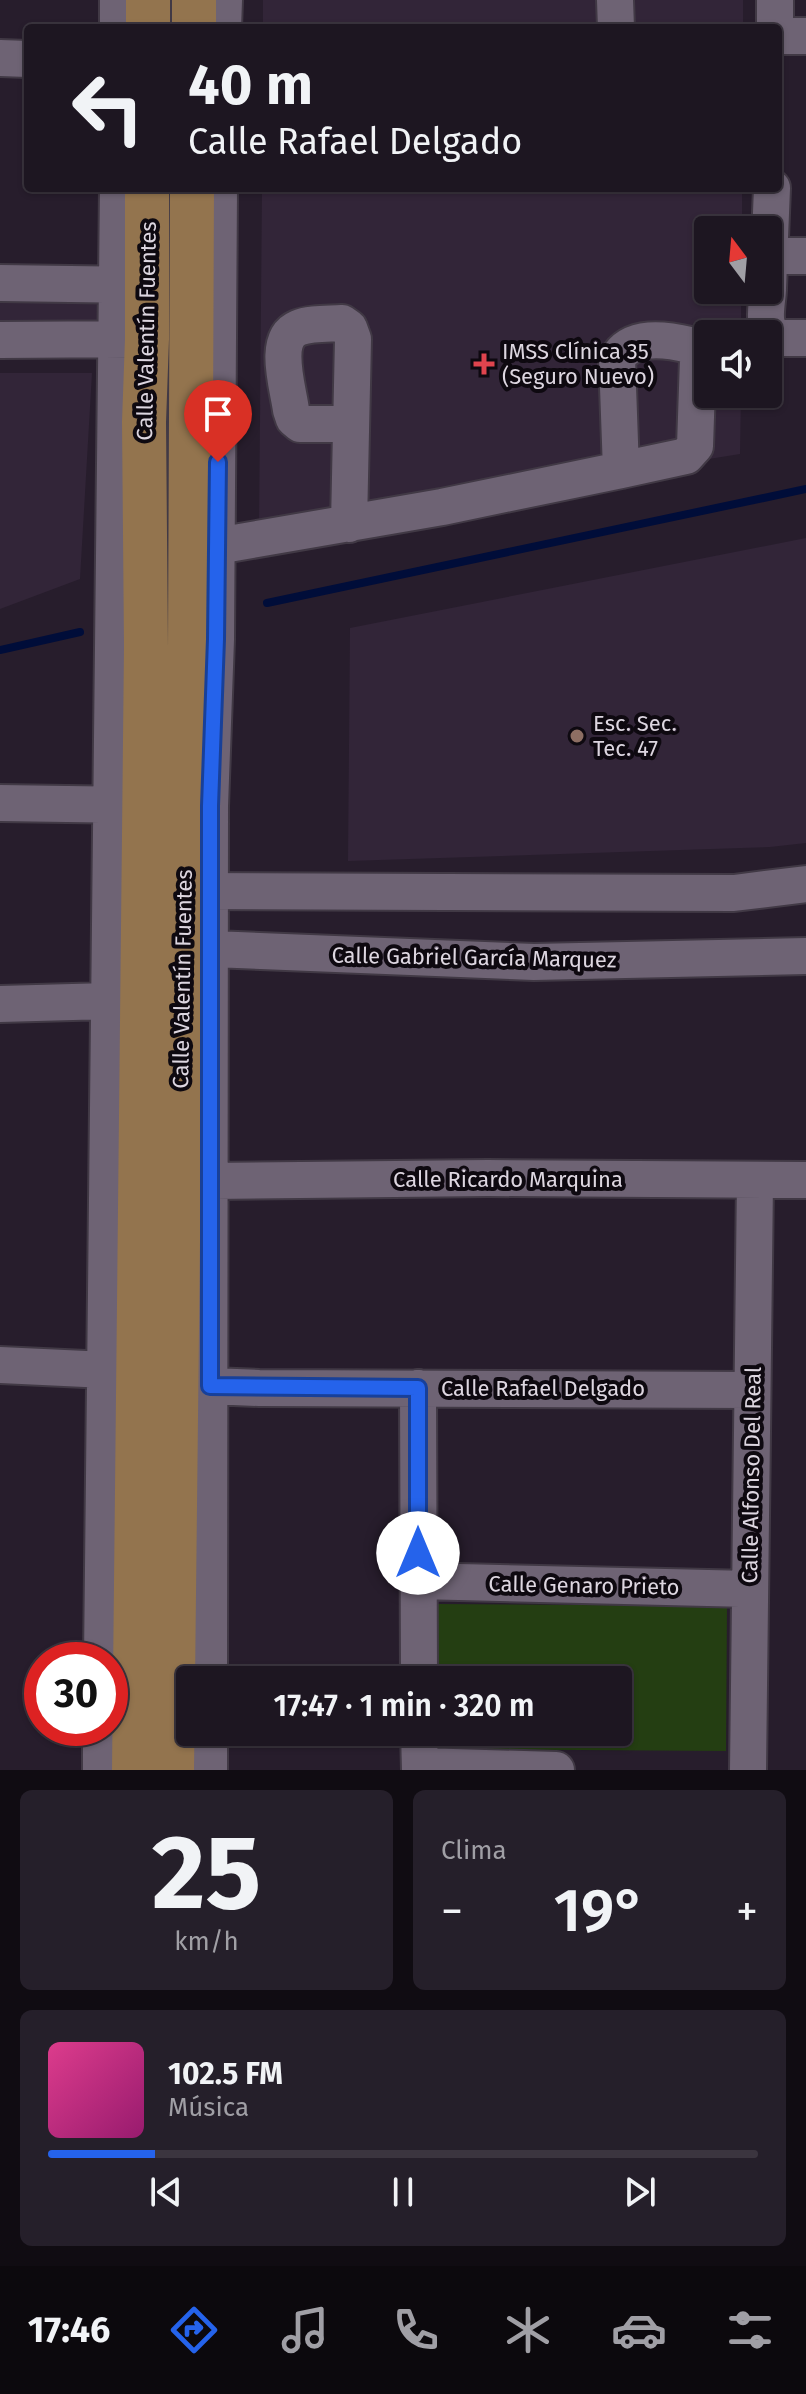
<!DOCTYPE html>
<html lang="es">
<meta charset="utf-8">
<style>
:root{--surface:#1d1621;--page:#251f2a;--text:#f1f3f6;--muted:#a09fa5;--line:#3b353f;--accent:#2563eb}
body{margin:0;font-family:"Fira Sans",sans-serif;background:var(--page);color:var(--text);height:100vh;display:flex;flex-direction:column;font-size:30px;white-space:nowrap}
*{box-sizing:border-box;margin:0}
p{font-size:26px;color:var(--muted)}
.icon{flex:none;width:44px;height:44px;fill:none;stroke:currentColor;stroke-width:2;stroke-linecap:round;stroke-linejoin:round}
.map{position:relative;height:1770px;overflow:hidden}
.sheet{display:flex;flex-direction:column;gap:20px;padding:20px;background:#100c12;flex:1}
.sheet>*{flex:none}
.guide{position:absolute;left:24px;top:24px;width:758px;height:168px;border-radius:8px;box-shadow:0 2px 6px #0004,0 0 0 2px var(--line);background:#1d1621;color:var(--text);overflow:hidden}
.needle{width:52px;rotate:344deg}
.tools{position:absolute;left:694px;top:216px;display:grid;gap:16px}
.tools a{display:grid;place-items:center;width:88px;height:88px;border-radius:8px;background:var(--surface);box-shadow:0 2px 6px #0004,0 0 0 2px var(--line);font-size:40px}
.speed{position:absolute;left:24px;top:1642px;display:flex;gap:16px;font-size:40px;font-weight:700;text-align:center}
.speed>*{display:grid;place-content:center;width:104px;height:104px;border-radius:50%;background:var(--surface);box-shadow:0 2px 6px #0004,0 0 0 2px var(--line);line-height:1}
.speed .limit{border:12px solid #d22;background:#fff;color:#111}
.pin{position:absolute;display:grid;place-items:center;width:68px;height:68px;color:#fff;margin:-82px -34px;border-radius:50% 50% 50% 0;rotate:-45deg;box-shadow:0 0 8px #0007}
.pin .icon{rotate:45deg}
.me{position:absolute;width:88px;margin:-44px;rotate:0deg;stroke-linejoin:round;filter:drop-shadow(0 0 6px #0008)}
.turn{display:flex;align-items:center;gap:28px;height:168px;padding:0 32px;font-size:36px}
.turn .icon{width:104px;height:104px;stroke-width:2.5}
.turn b{display:block;font-size:56px;line-height:68px}
.big{font-size:60px;font-weight:600;line-height:1.1}
.sheet .widget{flex:1;display:flex;flex-direction:column;justify-content:center;gap:12px;min-width:0;padding:0 28px;border-radius:12px;background:var(--page)}
.sheet .dial{align-items:center;gap:0}
.dial b{font-size:104px;line-height:1}
.song{display:flex;align-items:center;gap:24px}
.cover{width:96px;height:96px;border-radius:12px;background:linear-gradient(135deg,hsl(330 70% 55%),hsl(320 70% 35%))}
.played{height:8px;border-radius:4px;background:linear-gradient(90deg,var(--accent) 15%,var(--line) 15%)}
.keys{display:flex;justify-content:space-around;direction:ltr}
.heat{display:flex;justify-content:space-between;align-items:center;font-size:44px;direction:ltr}
.sheet .tiles{flex:1;display:grid;gap:20px;grid-template-columns:1fr 1fr}
.widget:last-child{grid-column:span 2}
.trip{position:absolute;left:176px;top:1666px;width:456px;height:80px;border-radius:8px;background:var(--surface);box-shadow:0 2px 6px #0004,0 0 0 2px var(--line);font-weight:600;line-height:80px;text-align:center}
.menu{display:flex;height:128px;justify-content:space-around;align-items:center;background:#0c090d;color:var(--muted)}
.menu .icon{width:56px;height:56px}
.menu .on{color:var(--accent)}
.menu b{font-size:36px;color:var(--text)}
.map>svg:first-child{display:block}
.built{fill:#322538}
.green{fill:#243e12}
.lines{fill:none;stroke-linecap:round;stroke-linejoin:round}
.stream{stroke:#000d39;stroke-width:8}
.minor-casing{stroke:#413945;stroke-width:40}
.major-casing{stroke:#413945;stroke-width:48}
.minor{stroke:#6e6374;stroke-width:36}
.major{stroke:#93744e;stroke-width:44}
.route-casing{stroke:#184099;stroke-width:20}
.route{stroke:#2563eb;stroke-width:14}
.health-dot{fill:#e0444e;stroke:#0e0910;stroke-width:3}
.education-dot{fill:#8d6e63;stroke:#0e0910;stroke-width:3}
.labels{text-anchor:middle;stroke-width:8;stroke-linejoin:round;paint-order:stroke}
.street-label{font-size:22px;fill:#ddd6e0;stroke:#0e0910}
.poi-label{font-size:22px;fill:#ddd6e0;stroke:#0e0910;text-anchor:start}
</style>
<div class="map">
<svg width="806" height="1770" viewBox="0 0 806 1770">
<rect width="100%" height="100%" fill="#271d2c"/>
<!-- built -->
<path class="built" d="M263,0H743V28H263Z
M262,188H742V230H708V290H741V334H708V394H741L740,454L259,531Z
M0,301L97,303V332L0,331Z
M0,373H92L80,579L0,609Z
M806,538V843L770,847L348,861L350,628Z"/>
<!-- green -->
<path class="green" d="M436,1604L727,1606L726,1751L435,1749V1732H618V1680H436Z"/>
<g class="lines">
<!-- stream -->
<path class="stream" d="M267,603L806,489
M0,650L80,632"/>
<!-- minor casing -->
<g class="minor-casing">
<path id="minor" d="M615,0L616,28
M118,28V0
M223,28L224,0
M775,28V0
M778,36H806
M0,58L28,59
M770,256H806
M0,283L140,285
M768,288L772,188
M768,290C767,307 761,325 775,338H806
M0,340L138,339
M349,524L353,339L349,328L342,323C329,324 310,323 298,328C272,339 288,387 291,410L294,419L300,424H351
M217,546L442,507L621,470L686,456L695,446L698,359L696,350L690,345C665,339 631,334 617,359L621,470
M0,803L134,805
M188,891L734,893L806,884
M188,948L534,962L806,956
M0,1004L109,1001
M210,1181L488,1178L806,1180
M0,1365L128,1371
M187,1381L210,1386L259,1388L752,1390
M418,1388L419,1680
M418,1581L750,1589
M102,1660L118,188
M209,1680L210,806L216,639L219,188
M419,1732L420,1770
M420,1766L556,1770
M101,1770V1728
M209,1770V1732
M748,1770L755,1180"/>
</g>
<!-- major casing -->
<g class="major-casing">
<path id="major" d="M148,28V0
M194,28V0
M134,1770L146,647L144,422L147,339V188
M172,1770L182,890L190,647L192,188"/>
</g>
<!-- minor -->
<use href="#minor" class="minor"/>
<!-- major -->
<use href="#major" class="major"/>
</g>
<g class="lines">
<!-- route casing -->
<g class="route-casing">
<path id="route" d="M218,462L216,639L210,806V1386L418,1388V1553"/>
</g>
<!-- route -->
<use href="#route" class="route"/>
</g>
<!-- markers -->
<path class="health-dot" d="M480 352h8v8h8v8h-8v8h-8v-8h-8v-8h8z"/>
<circle class="education-dot" cx="577" cy="736" r="8"/>
<g class="labels">
<!-- street labels -->
<g class="street-label">
<text transform="translate(146 331) rotate(-89)" y="8">Calle Valentín Fuentes</text>
<text transform="translate(474 957) rotate(1)" y="8">Calle Gabriel García Marquez</text>
<text transform="translate(182 979) rotate(-89)" y="8">Calle Valentín Fuentes</text>
<text x="508" y="1187">Calle Ricardo Marquina</text>
<text x="543" y="1396">Calle Rafael Delgado</text>
<text transform="translate(751 1475) rotate(-89)" y="8">Calle Alfonso Del Real</text>
<text transform="translate(584 1585) rotate(1)" y="8">Calle Genaro Prieto</text>
</g>
<!-- poi labels -->
<g class="poi-label">
<text x="502" y="359">IMSS Clínica 35<tspan x="502" dy="25">(Seguro Nuevo)</tspan></text>
<text x="593" y="731">Esc. Sec.<tspan x="593" dy="25">Tec. 47</tspan></text>
</g>
</g>
</svg>
<div class="tools">
<a><svg class="needle" viewBox="-14 -14 28 28"><path d="M0-13l5 13h-10z" fill="#e53935"/><path d="M0 13l5-13h-10z" fill="#a09fa5"/></svg></a>
<a><svg class="icon" aria-label="sound" viewBox="0 0 24 24"><path d="M4 9h4l5-4v14l-5-4H4zM17 9q2 3 0 6"/></svg></a>
</div>
<div class="speed"><div class="limit">30</div></div>
<div class="pin" style="left:218px;top:462px;background:#d93025"><svg class="icon" aria-label="arrive" viewBox="0 0 24 24"><path d="M6 21V4h12l-3 4 3 4H6"/></svg></div>
<svg class="me" style="left:418px;top:1553px" viewBox="-20 -20 40 40"><circle r="19" fill="#fff"/><path d="M0-13L10 11 0 6-10 11z" fill="#2563eb"/></svg>
<div class="trip">17:47 · 1 min · 320 m</div>
<div class="guide">
<div class="turn"><svg class="icon" aria-label="left" viewBox="0 0 24 24"><path d="M17 20v-9H6M10 6l-5 5 5 5"/></svg><div><b>40 m</b>Calle Rafael Delgado</div></div>
</div>
</div>
<section class="sheet">
<div class="tiles">
<div class="widget dial"><b>25</b><p>km/h</p></div>
<div class="widget"><p>Clima</p>
<div class="heat"><a>−</a><b class="big">19°</b><a>+</a></div>
</div>
<div class="widget">
<div class="song"><i class="cover"></i><div><b>102.5 FM</b><p>Música</p></div></div>
<div class="played"></div>
<div class="keys"><svg class="icon" aria-label="previous" viewBox="0 0 24 24"><path d="M18 5L8 12l10 7zM5 5v14"/></svg><svg class="icon" aria-label="pause" viewBox="0 0 24 24"><path d="M8 5v14M16 5v14"/></svg><svg class="icon" aria-label="next" viewBox="0 0 24 24"><path d="M6 5l10 7-10 7zM19 5v14"/></svg></div>
</div>
</div>
</section>
<nav class="menu">
<b>17:46</b>
<svg class="icon on" aria-label="directions" viewBox="0 0 24 24"><path d="M12 3l9 9-9 9-9-9zM9 14v-3h6M13 9l2 2-2 2"/></svg>
<svg class="icon" aria-label="music" viewBox="0 0 24 24"><path d="M9 18V5l10-2v13"/><circle cx="6" cy="18" r="3"/><circle cx="16" cy="16" r="3"/></svg>
<svg class="icon" aria-label="phone" viewBox="0 0 24 24"><path d="M5 4h4l2 5-3 2q2 4 5 5l2-3 5 2v4C11 20 4 13 5 4z"/></svg>
<svg class="icon" aria-label="climate" viewBox="0 0 24 24"><path d="M12 3v18M4 7l16 10M4 17L20 7"/></svg>
<svg class="icon" aria-label="car" viewBox="0 0 24 24"><path d="M5 17H2v-5l4-1 3-4h7l3 4 3 1v5h-3M9 17h6M6 11h13"/><circle cx="7" cy="17" r="2"/><circle cx="17" cy="17" r="2"/></svg>
<svg class="icon" aria-label="filters" viewBox="0 0 24 24"><path d="M4 7h16M4 17h16"/><circle cx="9" cy="7" r="2"/><circle cx="15" cy="17" r="2"/></svg>
</nav>
